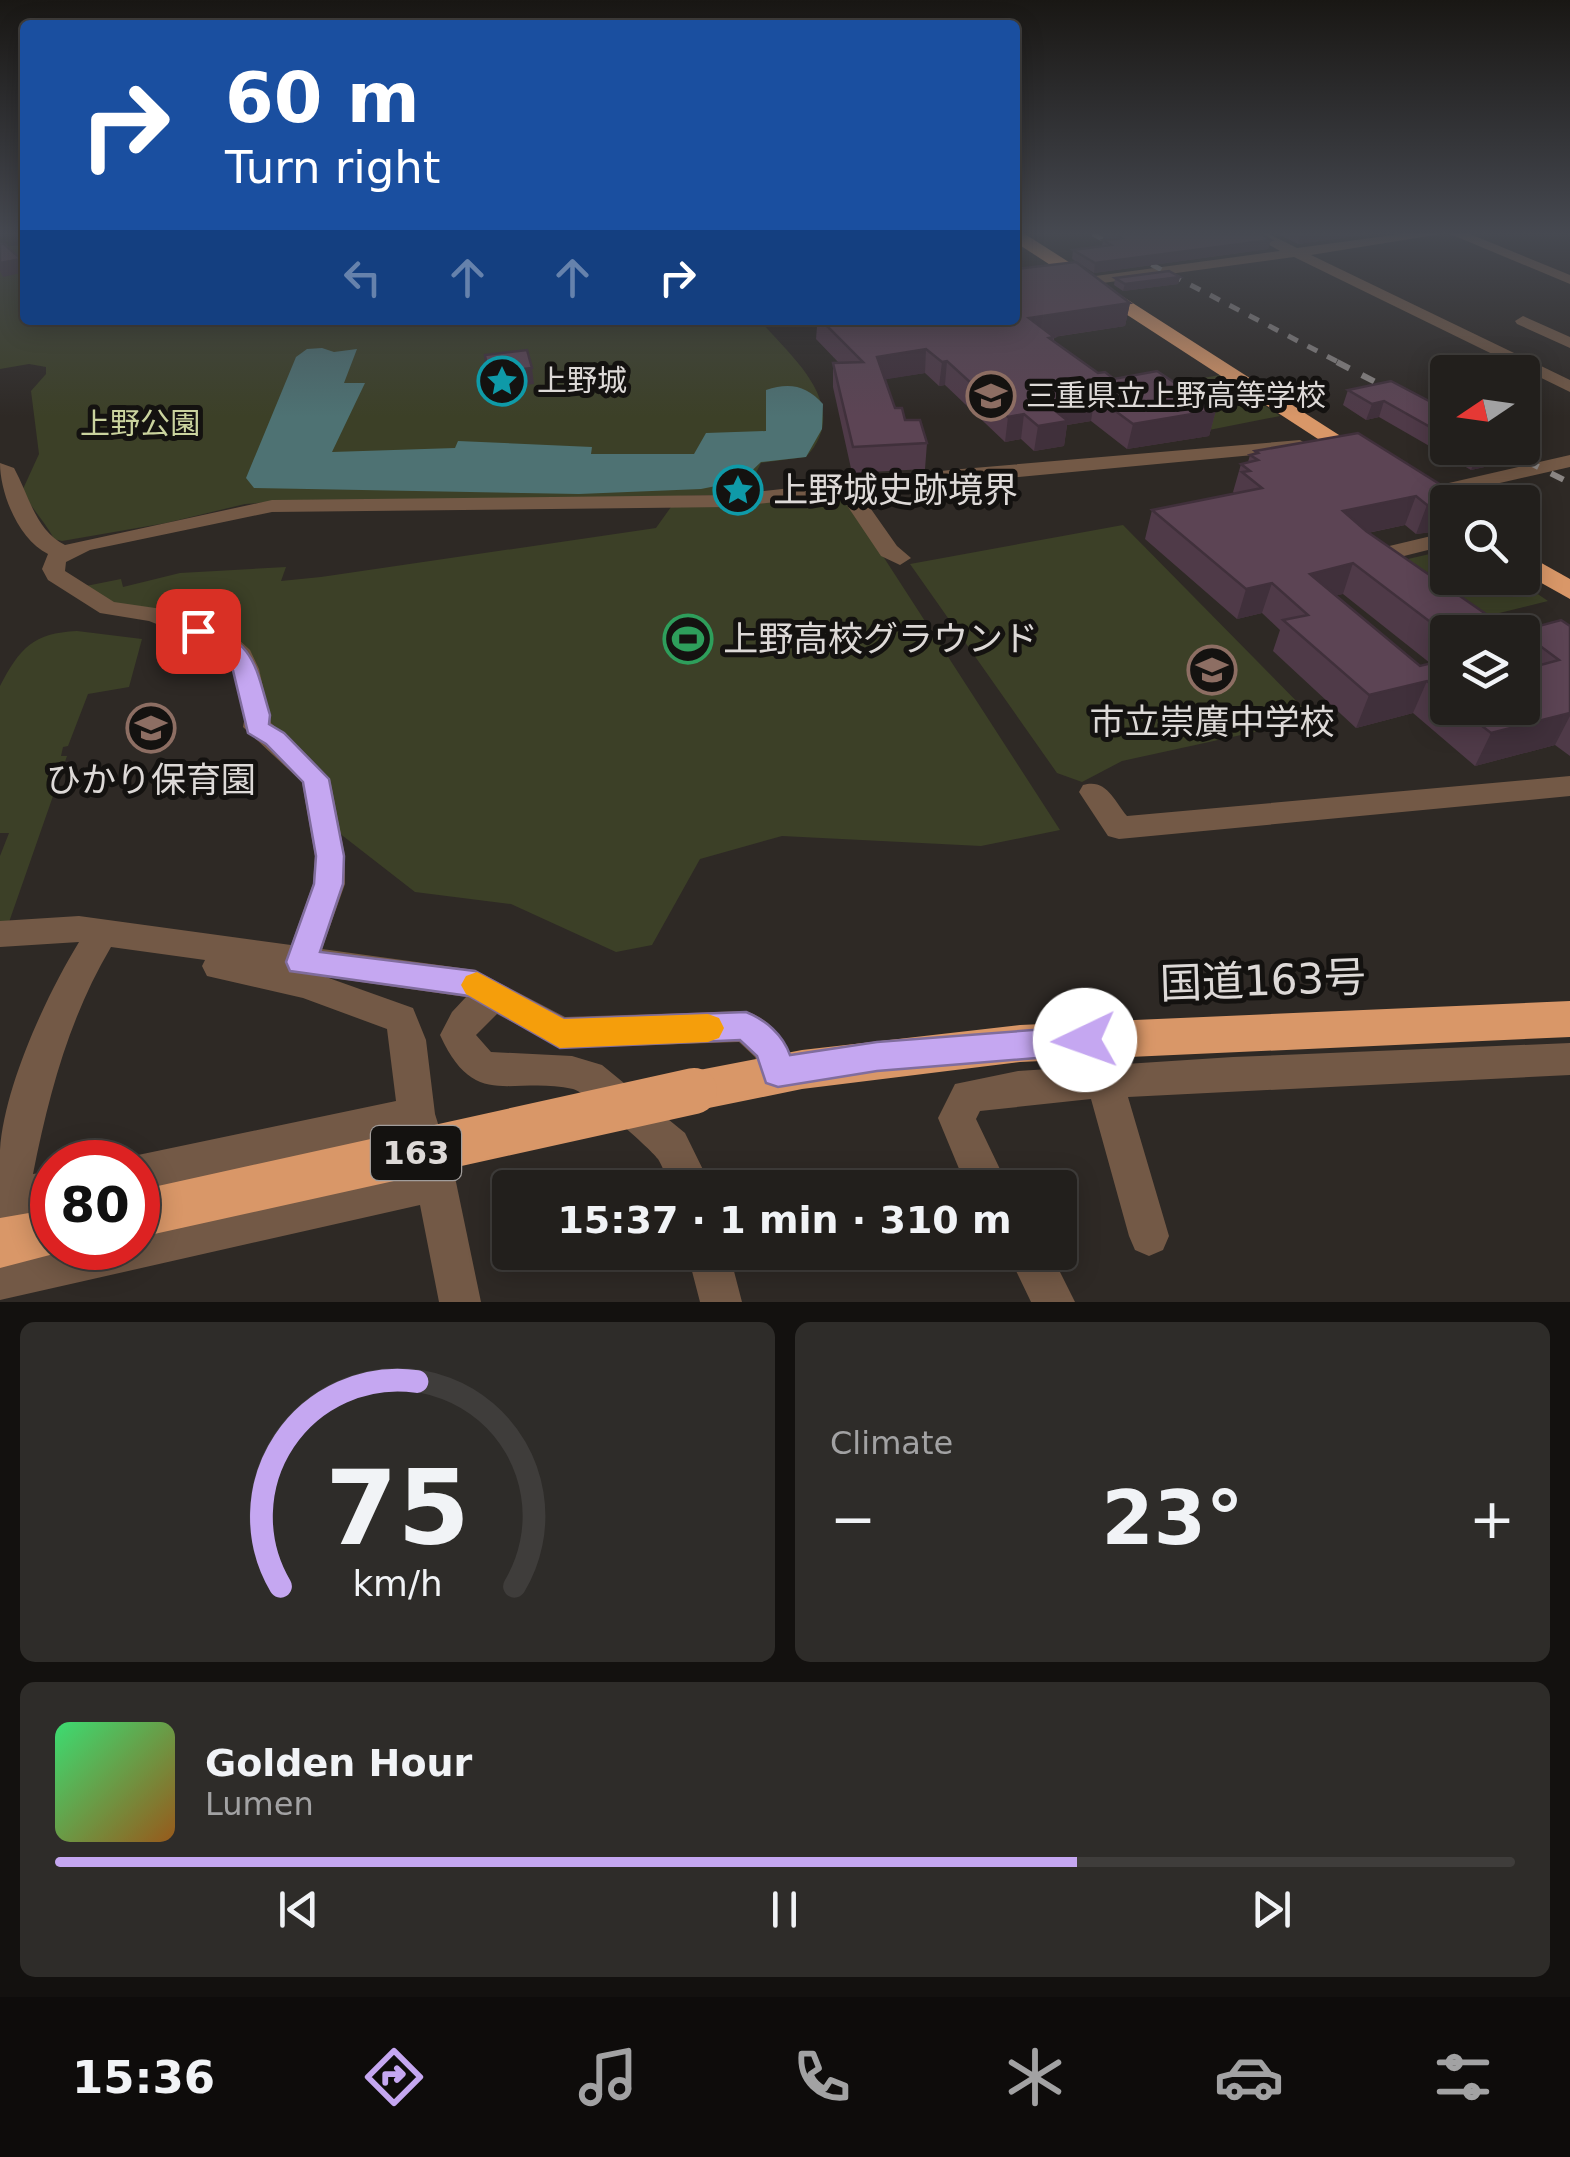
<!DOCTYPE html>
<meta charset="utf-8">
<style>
:root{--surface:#221f1c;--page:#2e2c29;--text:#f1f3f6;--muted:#a2a2a3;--line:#3f3d3b;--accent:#c5a7f1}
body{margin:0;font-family:"DejaVu Sans","Noto Sans JP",sans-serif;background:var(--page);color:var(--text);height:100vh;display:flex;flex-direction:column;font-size:38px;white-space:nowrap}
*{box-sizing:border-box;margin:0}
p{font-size:32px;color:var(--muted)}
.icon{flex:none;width:55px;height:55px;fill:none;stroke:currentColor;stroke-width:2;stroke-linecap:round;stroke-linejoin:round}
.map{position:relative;height:1302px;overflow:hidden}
.panel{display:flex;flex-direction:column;gap:20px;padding:20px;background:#13110f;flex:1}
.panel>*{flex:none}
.hud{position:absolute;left:20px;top:20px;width:1000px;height:305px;border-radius:10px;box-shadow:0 5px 25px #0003,0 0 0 2px var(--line);background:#1a4fa0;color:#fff;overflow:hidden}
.needle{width:65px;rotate:257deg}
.fabs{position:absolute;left:1430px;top:355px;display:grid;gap:20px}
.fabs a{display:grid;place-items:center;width:110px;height:110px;border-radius:10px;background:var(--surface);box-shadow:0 5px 25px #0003,0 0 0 2px var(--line);font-size:50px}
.speed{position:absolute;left:30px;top:1140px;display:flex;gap:20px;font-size:50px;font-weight:700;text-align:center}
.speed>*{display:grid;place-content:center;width:130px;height:130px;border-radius:50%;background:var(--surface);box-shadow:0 5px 25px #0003,0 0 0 2px var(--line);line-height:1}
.speed .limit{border:15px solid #d22;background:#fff;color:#111}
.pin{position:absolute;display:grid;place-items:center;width:85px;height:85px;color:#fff;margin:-42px;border-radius:20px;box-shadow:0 5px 15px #0006}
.me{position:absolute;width:110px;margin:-55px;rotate:267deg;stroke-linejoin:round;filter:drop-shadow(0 0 8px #0008)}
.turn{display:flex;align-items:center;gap:35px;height:210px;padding:0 40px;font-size:45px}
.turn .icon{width:130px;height:130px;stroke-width:2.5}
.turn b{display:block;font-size:70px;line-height:85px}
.lanes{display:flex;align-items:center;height:95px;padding:0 40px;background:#0003;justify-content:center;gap:50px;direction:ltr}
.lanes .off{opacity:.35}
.big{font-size:75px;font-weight:700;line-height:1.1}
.panel .tile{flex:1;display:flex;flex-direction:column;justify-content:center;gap:15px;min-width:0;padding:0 35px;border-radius:15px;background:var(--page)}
.panel .dial{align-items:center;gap:0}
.dial svg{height:260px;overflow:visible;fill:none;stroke:var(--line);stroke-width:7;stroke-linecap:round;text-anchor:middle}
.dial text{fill:var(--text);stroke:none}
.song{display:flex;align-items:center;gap:30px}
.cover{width:120px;height:120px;border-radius:15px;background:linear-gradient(135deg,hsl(140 70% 55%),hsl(30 70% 35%))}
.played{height:10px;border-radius:5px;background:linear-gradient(90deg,var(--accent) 70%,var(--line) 70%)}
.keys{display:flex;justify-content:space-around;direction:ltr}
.heat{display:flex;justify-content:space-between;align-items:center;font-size:55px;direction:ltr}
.panel .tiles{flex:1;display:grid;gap:20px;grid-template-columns:1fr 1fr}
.tile:last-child{grid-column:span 2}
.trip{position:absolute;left:492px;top:1170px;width:585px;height:100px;border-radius:10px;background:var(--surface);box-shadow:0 5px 25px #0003,0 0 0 2px var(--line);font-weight:700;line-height:100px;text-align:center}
.tab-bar{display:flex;height:160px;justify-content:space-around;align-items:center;background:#0e0c0b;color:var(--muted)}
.tab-bar .icon{width:70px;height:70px}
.tab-bar .active{color:var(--accent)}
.tab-bar b{font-size:45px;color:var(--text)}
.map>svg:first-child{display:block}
.green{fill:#3c4027}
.water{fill:#4e7273}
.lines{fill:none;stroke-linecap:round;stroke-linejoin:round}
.minor{fill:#735946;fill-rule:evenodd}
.highway{fill:#d99768;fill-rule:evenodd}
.rail-far1{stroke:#8b8684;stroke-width:5;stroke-dasharray:11 11;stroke-linecap:butt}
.rail{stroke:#8b8684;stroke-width:6;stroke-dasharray:14 14;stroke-linecap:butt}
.highway-bridge{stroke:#d99768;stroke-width:46}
.wall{fill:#4f3a48;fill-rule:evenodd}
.shaded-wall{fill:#40303b}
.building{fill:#5c4454;stroke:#40303b;stroke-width:2.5}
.route{fill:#c5a7f1;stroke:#806d9d;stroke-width:2.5}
.slow{fill:#f59e0b}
.labels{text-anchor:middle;stroke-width:10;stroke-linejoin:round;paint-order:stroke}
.far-poi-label{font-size:30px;fill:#ddd9d7;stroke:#141210;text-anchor:start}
.far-park-label{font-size:30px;fill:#cad39e;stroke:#141210}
.shield{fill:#141210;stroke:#a19d9b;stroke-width:2.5}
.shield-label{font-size:32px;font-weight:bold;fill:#ddd9d7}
.poi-label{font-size:35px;fill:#ddd9d7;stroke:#141210;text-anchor:start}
.near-street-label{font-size:42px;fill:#ddd9d7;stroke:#141210}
</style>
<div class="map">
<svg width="1570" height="1302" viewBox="0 0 1570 1302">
<rect width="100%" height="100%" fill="#2e2925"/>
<!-- green -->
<path class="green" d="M25,245V320H784L763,324C795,360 852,408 806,457L761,463L745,494L584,499L296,500L245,504L166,523L62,541L54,539C45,521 29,507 23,489L39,454L31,391L46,374V367L29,364L0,369V247Z
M1220,375L1280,416L1209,430L1150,387Z
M833,494L848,502L1060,830L981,846L782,836L700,859L652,945L616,952L511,904L415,892L334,829L326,781L319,768L266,725L251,655L113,603L86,586L121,579L123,587L180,573L286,567L281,581L321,577L656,528L671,507Z
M1123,525L1314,719L1122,761L1082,782L1057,773L910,564Z
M1447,550L1448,578H1514L1548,601L1446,626L1369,568Z
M77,631L142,639L129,687L88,694L68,746L63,747L61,756H67L8,925H0V856L9,833H0V686C20,648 33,633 77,631Z"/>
<!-- water -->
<path class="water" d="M322,348L334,352L357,349L344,383H365L332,452L455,448L458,441L592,447L591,454H694L706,433L766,431V390C790,382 807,386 823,404L822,429L806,457L761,462L741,481L701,489L579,494L254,488L246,478L296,357L307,349Z"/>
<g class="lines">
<!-- minor -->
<path class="minor" d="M1250,234H1269L1297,248L1401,234H1441L1311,255L1570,380V392L1294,257L1088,285L1081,281L1088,277L1280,251Z
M1450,234H1470L1570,275V284Z
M1523,316L1570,337V348L1517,324L1515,321Z
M1300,440L1310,446L1307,450L859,492L897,546L911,558L900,565L881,556L840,495L729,507L272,512L90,550L66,562L65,571L114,602L162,609L238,639L250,650L259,669L271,723L330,779L345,856V884L322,949L475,970L565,1017L746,1011C776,1022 787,1043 796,1072L791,1084L778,1088L765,1084L755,1057L739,1042L561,1048L497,1014L476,1035L491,1052L572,1056L602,1065L685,1133L712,1188H671C667,1179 663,1167 658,1159C648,1146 587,1093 573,1089C511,1075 475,1112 440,1035L452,1012L466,997L326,977L413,1008L426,1040L435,1114L456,1182L481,1302H439L420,1205L0,1300V1258L52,1246L138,1248V1225L412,1168L403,1134L138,1193V1162H123L138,1155L396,1101L387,1029L303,998L207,976L202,966L205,960L111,947C69,1018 49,1094 33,1174L52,1171V1209L0,1220C0,1197 0,1173 0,1150C4,1087 46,996 79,942L0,947V921L79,916L291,945L313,884L315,856L302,782L243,727L245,715L233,669L220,649L149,621L100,613L48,580L42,569L48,554C19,540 0,494 0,463L14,468C29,495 35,530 65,545L272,500L729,495L950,470Z
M1570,455V467L1421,501L1411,495L1414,491Z
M1448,532V545L1368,565L1357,558L1360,553Z
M1570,776V796L1119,839L1108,836L1079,792L1083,785C1106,778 1114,800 1127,816Z
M1570,1043V1075L1128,1097L1169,1236L1163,1250L1149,1256L1135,1250L1129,1236L1091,1099L980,1111L976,1119L1009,1188H967L938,1118L955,1084L1018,1071L1233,1057Z
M687,1252H729L742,1302H700Z
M1007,1252H1050L1075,1302H1031Z"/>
<!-- highway -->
<path class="highway" d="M1015,234H1025L1378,460L1374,465H1358L1015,242Z
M1522,552L1570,579V599L1522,572Z
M1570,1001V1037L1020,1062L802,1089L694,1111L678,1105L672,1091L678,1077L694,1071L802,1050L1020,1025Z
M52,1209V1248H70L69,1250L0,1268V1218Z"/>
<!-- rail-far1 -->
<path class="rail-far1" d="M1093,234L1342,364"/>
<!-- rail -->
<path class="rail" d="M1337,362L1448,420
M1501,448L1570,483"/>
<!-- highway-bridge -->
<path class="highway-bridge" d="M138,1214L694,1091"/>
</g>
<!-- wall -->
<path class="wall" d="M1098,234H1261L1271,240L1268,249L1094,273L1072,259L1073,250L1102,246L1103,240L1107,239Z
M1278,234H1370L1298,244Z
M1180,277L1178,284L1123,291L1114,285L1115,278Z
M1130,303L1125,326L1054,337V341L1098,373L1216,410L1209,436L1127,449L1091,421L1067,425L1064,446L1034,451L1021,439L1005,442L945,385L939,386L925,373L885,379L895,408L927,443L925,469L852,473L833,387V363H839L816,339L817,327L810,320H1015Z
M1348,390L1448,411V448H1513L1507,462L1471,470L1379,417L1366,420L1343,405Z
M1255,451L1448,502V530L1416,534L1405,525L1368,533L1496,621L1491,632H1448V708H1522V632H1519L1520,631L1570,626V756L1555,745L1475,766L1413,713L1356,728L1273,651L1280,630L1262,613L1237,619L1145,539L1152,510L1234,493L1233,492L1241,464L1248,462L1250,455L1254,454ZM1343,594L1430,663L1420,666L1336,595Z"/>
<!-- shaded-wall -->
<path class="shaded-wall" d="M1305,234H1370L1298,244L1300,235Z
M1271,240L1268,249L1094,273L1095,263Z
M21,259L25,272L3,277L0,271V263Z
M1180,277L1178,284L1123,291L1125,284Z
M1130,303L1125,326L1026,341L1029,318Z
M926,349L925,373L876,381L877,357Z
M947,361L945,385L939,386L942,362Z
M532,368L534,384L490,389L488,373Z
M1095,396L1091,421L1067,425L1064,446L1034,451L1038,426L1048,405Z
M1384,401L1379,417L1366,420L1372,404Z
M1216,410L1209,436L1127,449L1133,424Z
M1024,414L1021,439L1005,442L1008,417Z
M1506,448H1513L1507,462L1471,470L1478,454Z
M1416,496L1405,525L1333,540L1343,511Z
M1465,500L1464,502H1448V530L1416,534L1427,505Z
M1353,563L1343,594L1300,604L1310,574Z
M1272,583L1262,613L1237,619L1246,589Z
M1496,621L1491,632H1451Z
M1448,633V661L1432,665L1446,634Z
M1427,681L1413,713L1356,728L1369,695Z
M1570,713V716L1555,745L1475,766L1491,733Z"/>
<!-- building -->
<path class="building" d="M1116,234H1261L1271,240L1095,263L1073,250L1111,245L1103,240L1122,238Z
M0,244H4L21,259L0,263Z
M1076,262L1130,303L1029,318L1054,337L1049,338L1098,373L1105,372L1114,379L1157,371L1216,410L1133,424L1095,396L1048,405L1068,421L1038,426L1024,414L1008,417L947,361L942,362L926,349L877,357L895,408H902L905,420H920L927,443L853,447L833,363L863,362L821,320H1015V269Z
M1169,271L1180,277L1125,284L1115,278Z
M527,350L532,368L488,373L485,355Z
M1391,381L1448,411V437L1384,401L1372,404L1348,390Z
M1358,433L1465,500L1427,505L1416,496L1343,511L1366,531L1496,621L1446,634L1353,563L1310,574L1420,666L1448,659V698L1427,681L1369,695L1283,620L1308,615L1272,583L1246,589L1152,510L1262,488L1242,472L1250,471L1241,464L1258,460L1250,455L1258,453L1255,451Z
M1467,448H1506L1478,454Z
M1561,620L1570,626V713L1491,733L1459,708H1522V670L1559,660L1520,631Z"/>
<!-- sky -->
<linearGradient id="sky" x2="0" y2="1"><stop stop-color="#191714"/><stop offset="0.56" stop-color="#464951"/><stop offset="1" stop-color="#464951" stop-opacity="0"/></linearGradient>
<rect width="1570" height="417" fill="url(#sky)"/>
<!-- route -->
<path class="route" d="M198,625C255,639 255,665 270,715L269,724L284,733L329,779L344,856L343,884L320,952L475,971L564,1019L746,1012C766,1020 783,1035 790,1055L877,1042L1085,1026L1097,1030L1101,1040L1097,1050L1085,1054L877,1071L778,1087L766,1083L757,1056L740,1040L560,1048L469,996L290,971L286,962L314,884L316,856L303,782L266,744L248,733L230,658C217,645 198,644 187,631Z"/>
<!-- slow -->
<path class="slow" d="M477,972L564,1019L708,1014L719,1018L724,1028L719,1038L708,1042L560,1048L466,994L461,985L466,976Z"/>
<!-- icons -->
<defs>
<g id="sight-ring" transform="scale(2.5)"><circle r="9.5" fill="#141210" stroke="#0f9aa8" stroke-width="1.5"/><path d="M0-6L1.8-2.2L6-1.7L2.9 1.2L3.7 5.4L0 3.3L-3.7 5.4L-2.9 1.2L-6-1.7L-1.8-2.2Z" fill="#0f9aa8"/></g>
<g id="school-ring" transform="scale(2.5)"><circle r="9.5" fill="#141210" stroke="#8d6e63" stroke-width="1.5"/><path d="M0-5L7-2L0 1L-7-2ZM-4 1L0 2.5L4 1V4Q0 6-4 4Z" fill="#8d6e63"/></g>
<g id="stadium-ring" transform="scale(2.5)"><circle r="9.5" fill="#141210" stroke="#2e9e5b" stroke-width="1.5"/><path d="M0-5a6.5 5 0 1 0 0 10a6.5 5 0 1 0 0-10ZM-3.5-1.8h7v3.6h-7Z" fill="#2e9e5b"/></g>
</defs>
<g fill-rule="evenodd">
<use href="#sight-ring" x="502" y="381"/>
<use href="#school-ring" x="991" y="396"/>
<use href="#sight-ring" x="738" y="490"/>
<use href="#stadium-ring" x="688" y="639"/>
<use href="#school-ring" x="1212" y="670"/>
<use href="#school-ring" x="151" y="728"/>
</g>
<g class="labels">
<!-- far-poi labels -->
<g class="far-poi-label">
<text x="537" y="391">上野城</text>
<text x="1026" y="406">三重県立上野高等学校</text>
</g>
<!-- far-park labels -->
<g class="far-park-label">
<text x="140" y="434">上野公園</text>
</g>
<!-- shield labels -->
<rect class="shield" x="371" y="1126" width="90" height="54" rx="8"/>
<g class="shield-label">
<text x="416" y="1164">163</text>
</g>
<!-- poi labels -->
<g class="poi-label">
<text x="773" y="502">上野城史跡境界</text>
<text x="723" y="651">上野高校グラウンド</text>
<text x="1212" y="734" text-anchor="middle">市立崇廣中学校</text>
<text x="151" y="792" text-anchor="middle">ひかり保育園</text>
</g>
<!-- near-street labels -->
<g class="near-street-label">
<text transform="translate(1263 980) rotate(-2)" y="15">国道163号</text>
</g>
</g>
</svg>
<div class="fabs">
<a><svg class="needle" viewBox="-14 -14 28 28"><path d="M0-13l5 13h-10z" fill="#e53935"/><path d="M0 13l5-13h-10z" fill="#a2a2a3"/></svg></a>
<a><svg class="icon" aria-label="search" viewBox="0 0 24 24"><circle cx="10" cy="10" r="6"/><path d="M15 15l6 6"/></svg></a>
<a><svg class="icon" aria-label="layers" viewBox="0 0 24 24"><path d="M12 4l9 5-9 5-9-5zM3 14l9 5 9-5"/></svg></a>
</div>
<div class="speed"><div class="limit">80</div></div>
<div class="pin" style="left:198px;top:631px;background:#d93025"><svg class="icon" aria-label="arrive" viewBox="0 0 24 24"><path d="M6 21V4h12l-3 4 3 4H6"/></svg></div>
<svg class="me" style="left:1085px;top:1040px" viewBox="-20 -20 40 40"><circle r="19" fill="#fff"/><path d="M0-13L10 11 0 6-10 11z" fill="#c5a7f1"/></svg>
<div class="trip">15:37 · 1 min · 310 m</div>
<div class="hud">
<div class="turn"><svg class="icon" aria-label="right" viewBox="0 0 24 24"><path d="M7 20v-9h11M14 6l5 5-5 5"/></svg><div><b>60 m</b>Turn right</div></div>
<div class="lanes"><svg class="icon off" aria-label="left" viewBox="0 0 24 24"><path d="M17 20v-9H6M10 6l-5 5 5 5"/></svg><svg class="icon off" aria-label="ahead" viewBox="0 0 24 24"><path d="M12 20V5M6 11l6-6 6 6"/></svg><svg class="icon off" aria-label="ahead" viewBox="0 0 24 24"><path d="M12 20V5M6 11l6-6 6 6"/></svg><svg class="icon" aria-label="right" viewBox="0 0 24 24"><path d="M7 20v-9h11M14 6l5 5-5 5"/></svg></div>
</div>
</div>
<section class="panel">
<div class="tiles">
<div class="tile dial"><svg viewBox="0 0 100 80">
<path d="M14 69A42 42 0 1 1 86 69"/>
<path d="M14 69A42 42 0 0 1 56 6" stroke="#c5a7f1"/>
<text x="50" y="56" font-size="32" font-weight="700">75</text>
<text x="50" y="72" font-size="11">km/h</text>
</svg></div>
<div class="tile"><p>Climate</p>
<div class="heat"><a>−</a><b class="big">23°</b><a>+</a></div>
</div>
<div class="tile">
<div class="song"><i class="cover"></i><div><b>Golden Hour</b><p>Lumen</p></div></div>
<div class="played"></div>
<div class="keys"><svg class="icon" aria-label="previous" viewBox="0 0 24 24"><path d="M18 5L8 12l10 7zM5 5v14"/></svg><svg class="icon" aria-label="pause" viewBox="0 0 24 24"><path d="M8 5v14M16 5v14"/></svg><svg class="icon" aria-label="next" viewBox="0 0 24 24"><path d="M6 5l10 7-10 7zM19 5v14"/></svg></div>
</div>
</div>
</section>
<nav class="tab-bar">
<b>15:36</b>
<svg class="icon active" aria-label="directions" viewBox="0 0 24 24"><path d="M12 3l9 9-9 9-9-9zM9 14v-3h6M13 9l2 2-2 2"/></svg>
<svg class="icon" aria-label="music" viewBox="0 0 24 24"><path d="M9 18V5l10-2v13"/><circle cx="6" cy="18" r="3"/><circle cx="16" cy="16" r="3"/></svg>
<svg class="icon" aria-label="phone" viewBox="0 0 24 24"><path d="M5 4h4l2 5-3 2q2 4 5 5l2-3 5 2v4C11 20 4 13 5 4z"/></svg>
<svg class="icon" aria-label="climate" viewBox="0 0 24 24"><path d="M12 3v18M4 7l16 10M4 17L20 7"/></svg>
<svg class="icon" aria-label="car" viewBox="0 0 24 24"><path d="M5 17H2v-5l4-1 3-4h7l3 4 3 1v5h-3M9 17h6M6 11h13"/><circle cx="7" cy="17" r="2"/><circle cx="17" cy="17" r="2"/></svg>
<svg class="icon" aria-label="filters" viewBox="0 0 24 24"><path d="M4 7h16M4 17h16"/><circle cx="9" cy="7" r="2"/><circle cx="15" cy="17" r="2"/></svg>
</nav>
